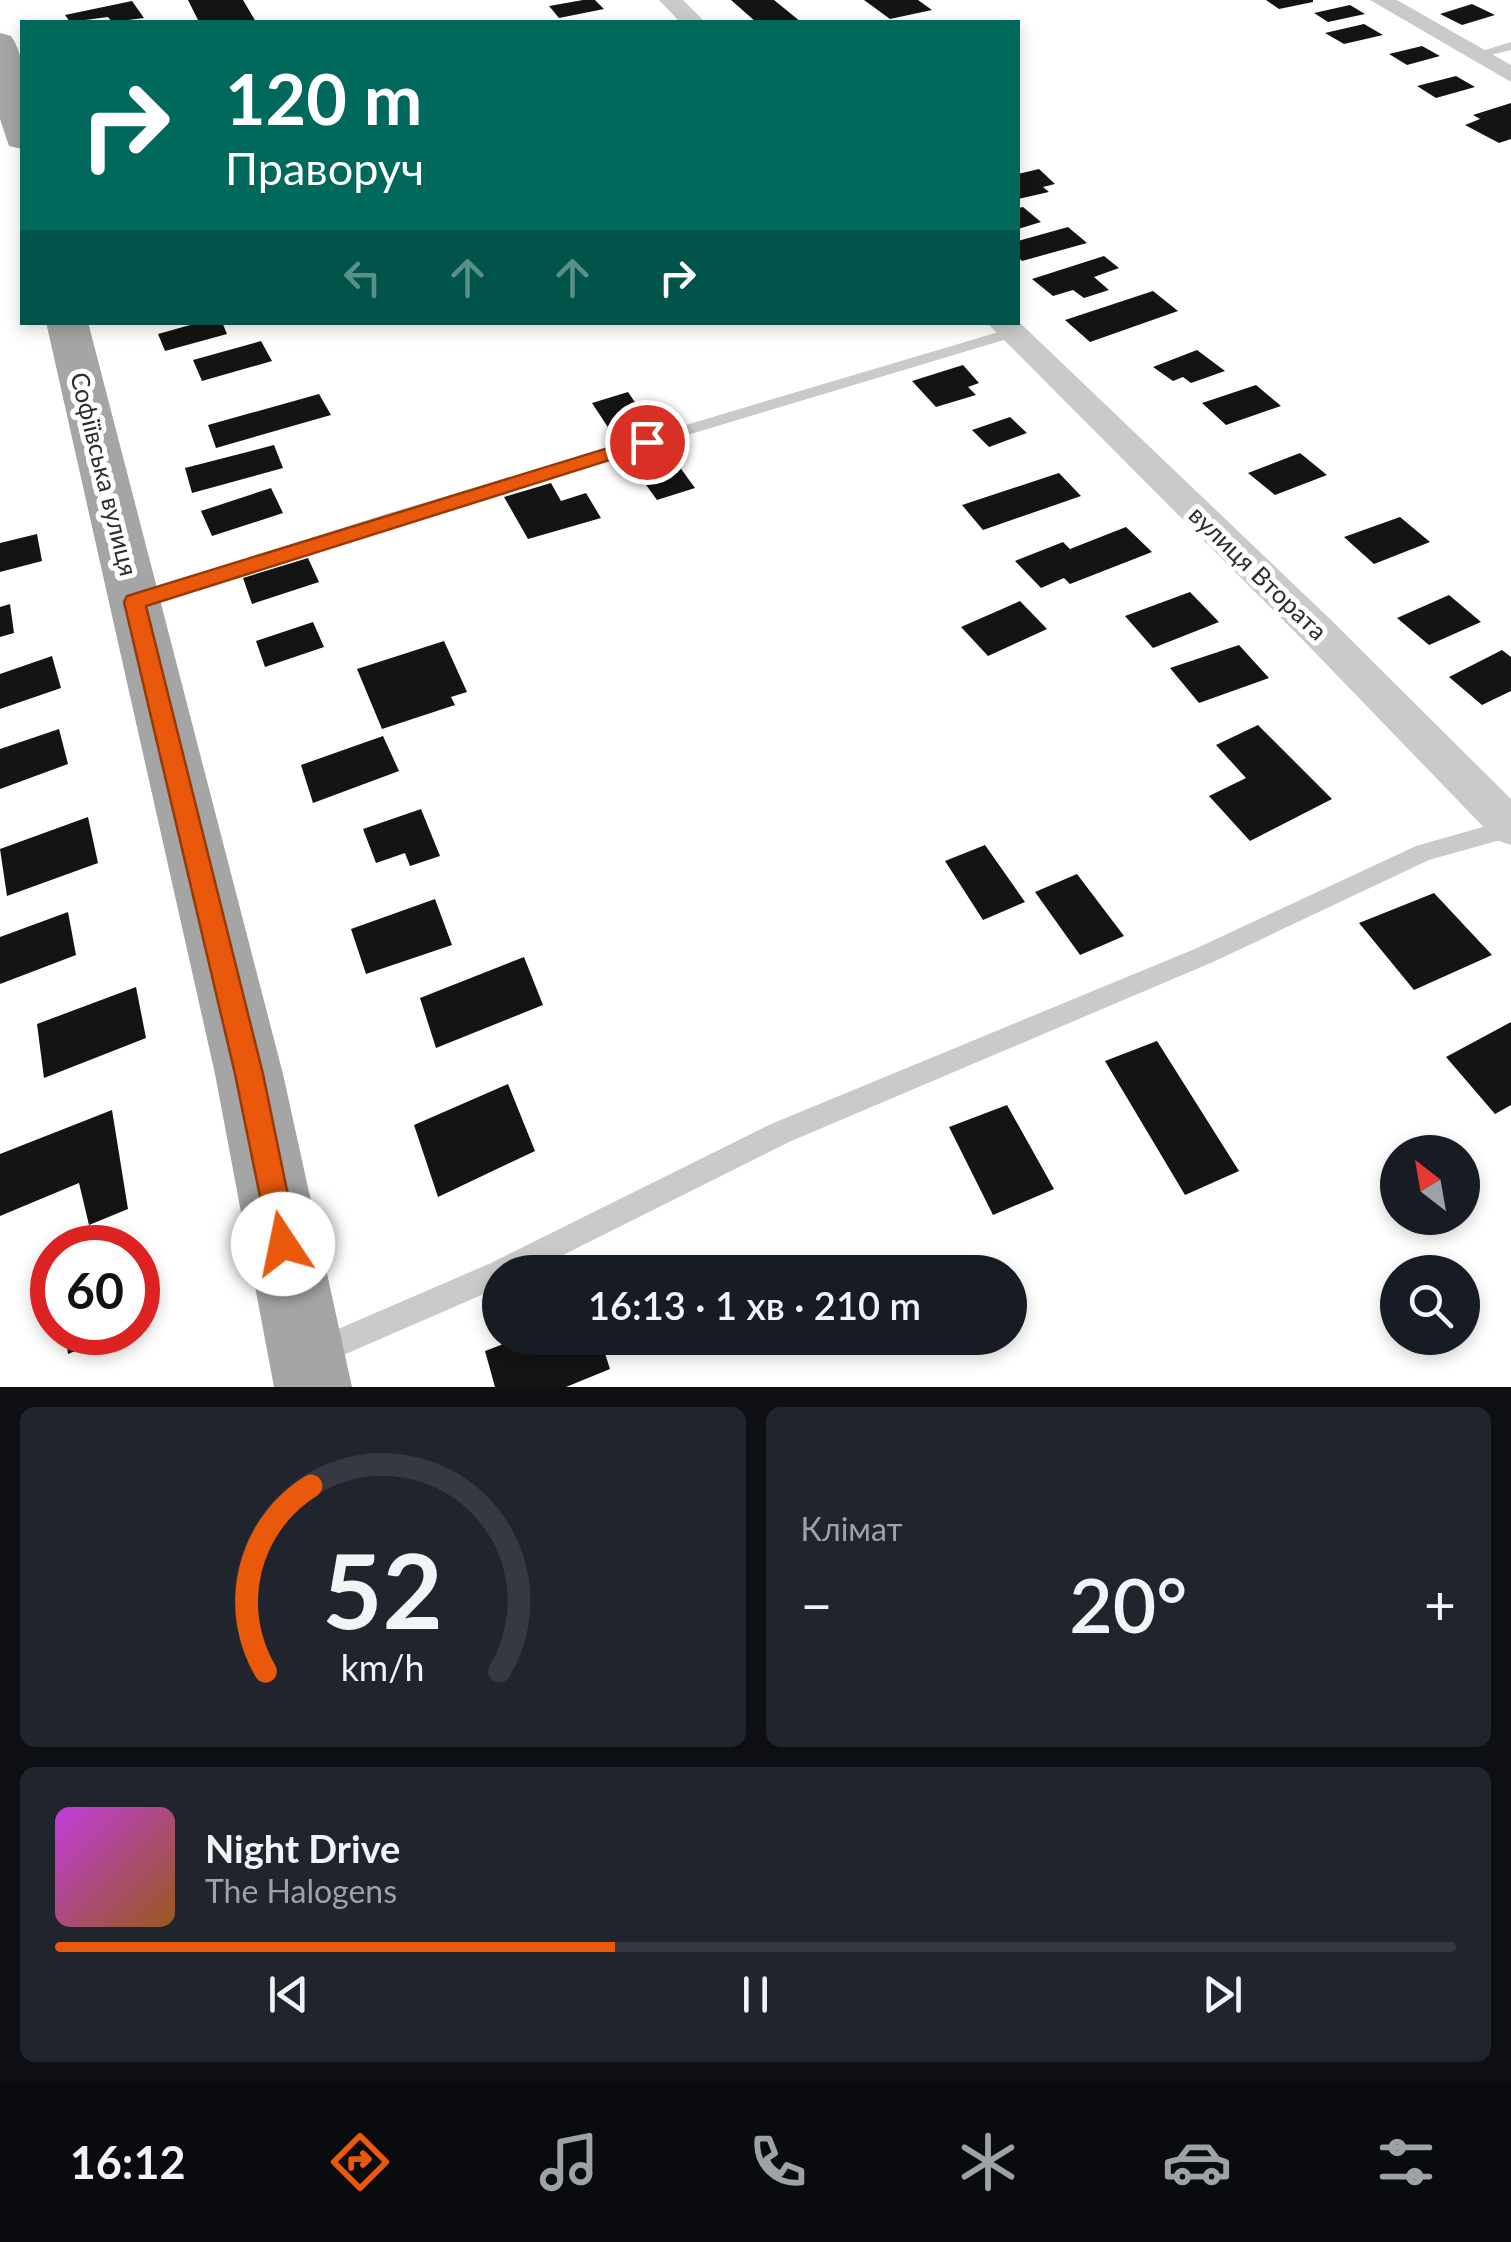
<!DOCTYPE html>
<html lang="uk">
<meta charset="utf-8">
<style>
:root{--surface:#171b24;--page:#20242c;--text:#f1f3f6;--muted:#9ea1a6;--line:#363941;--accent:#ea580c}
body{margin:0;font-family:Lato,sans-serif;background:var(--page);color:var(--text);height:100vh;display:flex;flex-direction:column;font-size:38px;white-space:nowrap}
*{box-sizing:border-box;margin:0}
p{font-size:32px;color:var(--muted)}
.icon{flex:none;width:55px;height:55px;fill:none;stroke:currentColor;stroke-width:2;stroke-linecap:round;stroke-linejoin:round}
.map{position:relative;height:1387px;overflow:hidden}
.details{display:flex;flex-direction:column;gap:20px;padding:20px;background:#0d0f14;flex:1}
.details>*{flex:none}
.banner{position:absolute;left:20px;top:20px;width:1000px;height:305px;border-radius:0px;box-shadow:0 5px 15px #0003;background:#00695c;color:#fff;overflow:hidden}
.needle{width:65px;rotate:329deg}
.tools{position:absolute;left:1380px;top:1135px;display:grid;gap:20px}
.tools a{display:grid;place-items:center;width:100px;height:100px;border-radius:50%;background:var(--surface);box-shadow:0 5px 15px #0003;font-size:50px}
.speed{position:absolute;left:30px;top:1225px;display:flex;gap:20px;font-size:50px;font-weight:700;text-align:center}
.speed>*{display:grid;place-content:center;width:130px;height:130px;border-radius:50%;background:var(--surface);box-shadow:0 5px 15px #0003;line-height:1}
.speed .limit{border:15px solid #d22;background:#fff;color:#111}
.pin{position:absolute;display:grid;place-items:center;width:85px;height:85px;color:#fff;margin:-42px;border:5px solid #fff;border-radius:50%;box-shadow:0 2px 10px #0007}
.me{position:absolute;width:110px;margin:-55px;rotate:349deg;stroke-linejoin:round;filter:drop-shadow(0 0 8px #0008)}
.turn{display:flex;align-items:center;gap:35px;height:210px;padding:0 40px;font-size:45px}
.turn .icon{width:130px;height:130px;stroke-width:2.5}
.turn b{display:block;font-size:70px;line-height:85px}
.lanes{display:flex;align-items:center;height:95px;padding:0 40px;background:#0003;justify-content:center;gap:50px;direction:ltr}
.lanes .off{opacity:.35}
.big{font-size:75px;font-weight:600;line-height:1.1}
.details .card{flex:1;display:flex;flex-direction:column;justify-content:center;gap:15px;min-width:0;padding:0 35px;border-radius:15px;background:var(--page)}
.details .dial{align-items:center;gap:0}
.dial svg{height:260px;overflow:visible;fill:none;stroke:var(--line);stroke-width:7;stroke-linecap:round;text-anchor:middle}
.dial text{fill:var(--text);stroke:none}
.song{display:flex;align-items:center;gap:30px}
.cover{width:120px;height:120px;border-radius:15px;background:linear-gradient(135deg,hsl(290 70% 55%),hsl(30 70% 35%))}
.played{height:10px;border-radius:5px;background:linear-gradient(90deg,var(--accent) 40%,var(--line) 40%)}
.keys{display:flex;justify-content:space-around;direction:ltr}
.heat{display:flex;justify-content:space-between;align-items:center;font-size:55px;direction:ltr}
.details .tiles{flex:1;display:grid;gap:20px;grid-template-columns:1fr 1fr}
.card:last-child{grid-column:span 2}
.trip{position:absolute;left:482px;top:1255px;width:545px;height:100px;border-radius:50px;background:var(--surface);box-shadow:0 5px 15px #0003;font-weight:600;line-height:100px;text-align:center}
.dock{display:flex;height:160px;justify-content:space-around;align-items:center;background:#090b0e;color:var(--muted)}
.dock .icon{width:70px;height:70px}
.dock .current{color:var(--accent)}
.dock b{font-size:45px;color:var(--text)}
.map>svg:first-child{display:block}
.building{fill:#141414}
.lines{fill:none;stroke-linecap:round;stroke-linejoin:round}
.service{fill:#cacaca;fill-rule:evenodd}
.minor{fill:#cacaca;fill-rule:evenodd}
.primary{fill:#a5a5a5;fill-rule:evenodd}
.route{fill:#ea580c;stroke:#983908;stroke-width:2.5}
.labels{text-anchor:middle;stroke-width:10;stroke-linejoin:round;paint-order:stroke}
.street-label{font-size:25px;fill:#2d2d2d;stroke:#fff}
</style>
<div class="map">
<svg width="1511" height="1387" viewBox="0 0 1511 1387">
<rect width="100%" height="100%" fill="#fff"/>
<!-- building -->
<path class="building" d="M188,0H243L256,22H199Z
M583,0H595L604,9L559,18L549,6Z
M731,0H774L801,22H756Z
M864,0H918L932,10L890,19Z
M1266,0H1313V2L1279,9Z
M132,1L144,18L112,22L108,17L70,22L65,15Z
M1472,4L1495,15L1462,25L1440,14Z
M1350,5L1365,14L1328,22L1314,13Z
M1364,24L1383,35L1344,44L1325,33Z
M1422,46L1440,56L1407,65L1389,54Z
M1456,76L1475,87L1436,98L1417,86Z
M1511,103V139L1499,143L1465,125L1480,119L1473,115Z
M1039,169L1055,184L1043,187L1049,192L1018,199V174Z
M1023,207L1041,222L1018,229V208Z
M1068,227L1087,243L1022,261L1018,257V241Z
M1104,256L1119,268L1094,277L1109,290L1084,298L1073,290L1053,296L1032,279Z
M1153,291L1178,311L1090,342L1065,320Z
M201,322H222L227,334L165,351L158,334Z
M261,341L272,361L202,381L193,360Z
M1197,350L1225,371L1191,383L1183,377L1173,381L1153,367Z
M963,365L979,383L968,387L976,395L936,407L912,381Z
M1256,385L1281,406L1226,425L1202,403Z
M628,392L649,423L613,435L592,403Z
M319,394L331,415L216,448L208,425Z
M1010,417L1027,433L989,447L972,430Z
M274,445L283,468L192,493L185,468Z
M1300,453L1327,475L1275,495L1248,473Z
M671,455L695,488L657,500L633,467Z
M1059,473L1081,496L983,530L962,505Z
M551,483L561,501L586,493L601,518L528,539L504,497Z
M271,488L283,513L212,536L201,511Z
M1400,517L1430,542L1374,564L1344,537Z
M1126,527L1152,552L1070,584L1064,578L1041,588L1015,561L1063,542L1070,549Z
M37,534L42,561L0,572V543Z
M308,558L319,582L252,604L243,578Z
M1190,592L1219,622L1153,648L1125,616Z
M1449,595L1481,622L1429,645L1397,618Z
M1020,601L1047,629L988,656L961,627Z
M10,604L14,633L0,637V607Z
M313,622L324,647L265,667L256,641Z
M444,641L467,692L451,697L455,705L382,729L357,669Z
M1239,645L1269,678L1199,703L1170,668Z
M1502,650L1511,657V691L1482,705L1449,677Z
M52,656L61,688L0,709V674Z
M1258,725L1332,799L1250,841L1209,796L1246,778L1216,745Z
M59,729L68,764L0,789V749Z
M383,736L399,771L313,803L301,765Z
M421,809L440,856L410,866L405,853L376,863L363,829Z
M88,817L98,863L7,896L0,849Z
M985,845L1025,902L983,920L945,861Z
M1077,874L1124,936L1080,955L1035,892Z
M1434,893L1492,955L1414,990L1359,923Z
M435,899L452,945L366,974L351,929Z
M68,912L76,955L0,984V937Z
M524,957L543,1005L436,1048L420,998Z
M136,987L146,1038L44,1078L37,1024Z
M1511,1022V1105L1495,1114L1446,1057Z
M1157,1041L1239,1171L1185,1195L1105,1061Z
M508,1084L535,1151L438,1197L414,1125Z
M1007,1105L1054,1189L993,1215L949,1127Z
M112,1110L128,1209L89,1225L79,1183L0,1216V1154Z
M144,1264L152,1319L138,1325V1266Z
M65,1332H120V1333L68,1354Z
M519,1338H600L610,1369L566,1387H495L485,1351Z"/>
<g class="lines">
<!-- service -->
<path class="service" d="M1511,42V50L1475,59L1469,55Z
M1012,328L1017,330V336L398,522L142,606H128L126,601L128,596L386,514Z
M1511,819V837L1429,860L1213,962L789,1142L529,1272H500V1287L318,1366L308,1362L304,1352L308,1342L491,1263L771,1124L1197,948L1416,846Z"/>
<!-- minor -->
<path class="minor" d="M659,0H683L705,22H680Z
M1370,0H1397L1511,65V82Z
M1018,321L1329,618L1511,799V845L1496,840L1301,638L986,322Z"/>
<!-- primary -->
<path class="primary" d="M0,33L11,36C31,64 24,117 22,149L9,146L0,119Z
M46,322H88L283,1074L352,1387H274L215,1074Z"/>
</g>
<!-- route -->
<path class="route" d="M647,436L657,442L654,446L146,606L263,1074L298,1244L294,1255L283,1259L272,1255L235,1074L124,602L127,596Z"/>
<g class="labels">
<!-- street labels -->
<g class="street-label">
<text transform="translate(104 474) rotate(76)" y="9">Софіївська вулиця</text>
<text transform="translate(1258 573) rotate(44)" y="9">вулиця Втората</text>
</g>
</g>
</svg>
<div class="tools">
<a><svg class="needle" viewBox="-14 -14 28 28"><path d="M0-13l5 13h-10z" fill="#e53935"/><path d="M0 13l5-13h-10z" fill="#9ea1a6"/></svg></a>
<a><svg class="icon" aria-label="search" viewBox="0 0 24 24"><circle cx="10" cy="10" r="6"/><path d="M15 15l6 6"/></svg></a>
</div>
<div class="speed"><div class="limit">60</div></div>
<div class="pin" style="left:647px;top:442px;background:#d93025"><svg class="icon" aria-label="arrive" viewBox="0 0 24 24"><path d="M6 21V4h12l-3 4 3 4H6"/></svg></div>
<svg class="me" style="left:283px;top:1244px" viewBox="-20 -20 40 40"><circle r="19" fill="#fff"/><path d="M0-13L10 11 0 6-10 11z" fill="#ea580c"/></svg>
<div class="trip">16:13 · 1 хв · 210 m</div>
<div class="banner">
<div class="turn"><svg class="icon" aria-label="right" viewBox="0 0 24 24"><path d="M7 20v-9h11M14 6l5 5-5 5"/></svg><div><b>120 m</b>Праворуч</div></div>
<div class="lanes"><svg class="icon off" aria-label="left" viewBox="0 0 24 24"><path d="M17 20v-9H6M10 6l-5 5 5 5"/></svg><svg class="icon off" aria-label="ahead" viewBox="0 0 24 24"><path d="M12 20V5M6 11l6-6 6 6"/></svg><svg class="icon off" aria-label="ahead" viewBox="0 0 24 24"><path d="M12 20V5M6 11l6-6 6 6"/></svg><svg class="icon" aria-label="right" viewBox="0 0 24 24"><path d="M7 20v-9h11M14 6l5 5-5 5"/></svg></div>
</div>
</div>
<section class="details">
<div class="tiles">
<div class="card dial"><svg viewBox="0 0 100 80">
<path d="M14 69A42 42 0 1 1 86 69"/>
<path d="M14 69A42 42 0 0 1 28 12" stroke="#ea580c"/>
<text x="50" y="56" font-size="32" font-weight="700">52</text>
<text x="50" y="72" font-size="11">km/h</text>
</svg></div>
<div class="card"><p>Клімат</p>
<div class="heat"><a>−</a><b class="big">20°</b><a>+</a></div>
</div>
<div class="card">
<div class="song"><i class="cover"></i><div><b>Night Drive</b><p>The Halogens</p></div></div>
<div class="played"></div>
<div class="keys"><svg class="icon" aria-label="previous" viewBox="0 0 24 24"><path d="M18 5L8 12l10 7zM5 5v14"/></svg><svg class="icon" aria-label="pause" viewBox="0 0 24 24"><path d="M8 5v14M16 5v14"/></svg><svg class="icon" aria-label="next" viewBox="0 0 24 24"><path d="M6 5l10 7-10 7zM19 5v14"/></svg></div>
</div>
</div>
</section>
<nav class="dock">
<b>16:12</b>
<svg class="icon current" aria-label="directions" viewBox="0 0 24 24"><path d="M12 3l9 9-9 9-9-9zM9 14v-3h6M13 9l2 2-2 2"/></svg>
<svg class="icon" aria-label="music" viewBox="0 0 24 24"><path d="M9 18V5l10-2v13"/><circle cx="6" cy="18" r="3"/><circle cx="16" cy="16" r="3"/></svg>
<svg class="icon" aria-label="phone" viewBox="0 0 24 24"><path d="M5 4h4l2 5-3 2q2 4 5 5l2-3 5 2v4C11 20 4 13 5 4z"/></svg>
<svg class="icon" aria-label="climate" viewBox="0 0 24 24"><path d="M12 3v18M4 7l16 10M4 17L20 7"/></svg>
<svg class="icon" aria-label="car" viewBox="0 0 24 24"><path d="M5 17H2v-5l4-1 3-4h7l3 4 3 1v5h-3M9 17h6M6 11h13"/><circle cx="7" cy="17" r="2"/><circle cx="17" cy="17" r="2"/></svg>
<svg class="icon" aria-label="filters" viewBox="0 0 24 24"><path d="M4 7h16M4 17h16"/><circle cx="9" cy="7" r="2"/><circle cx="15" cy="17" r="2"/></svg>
</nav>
